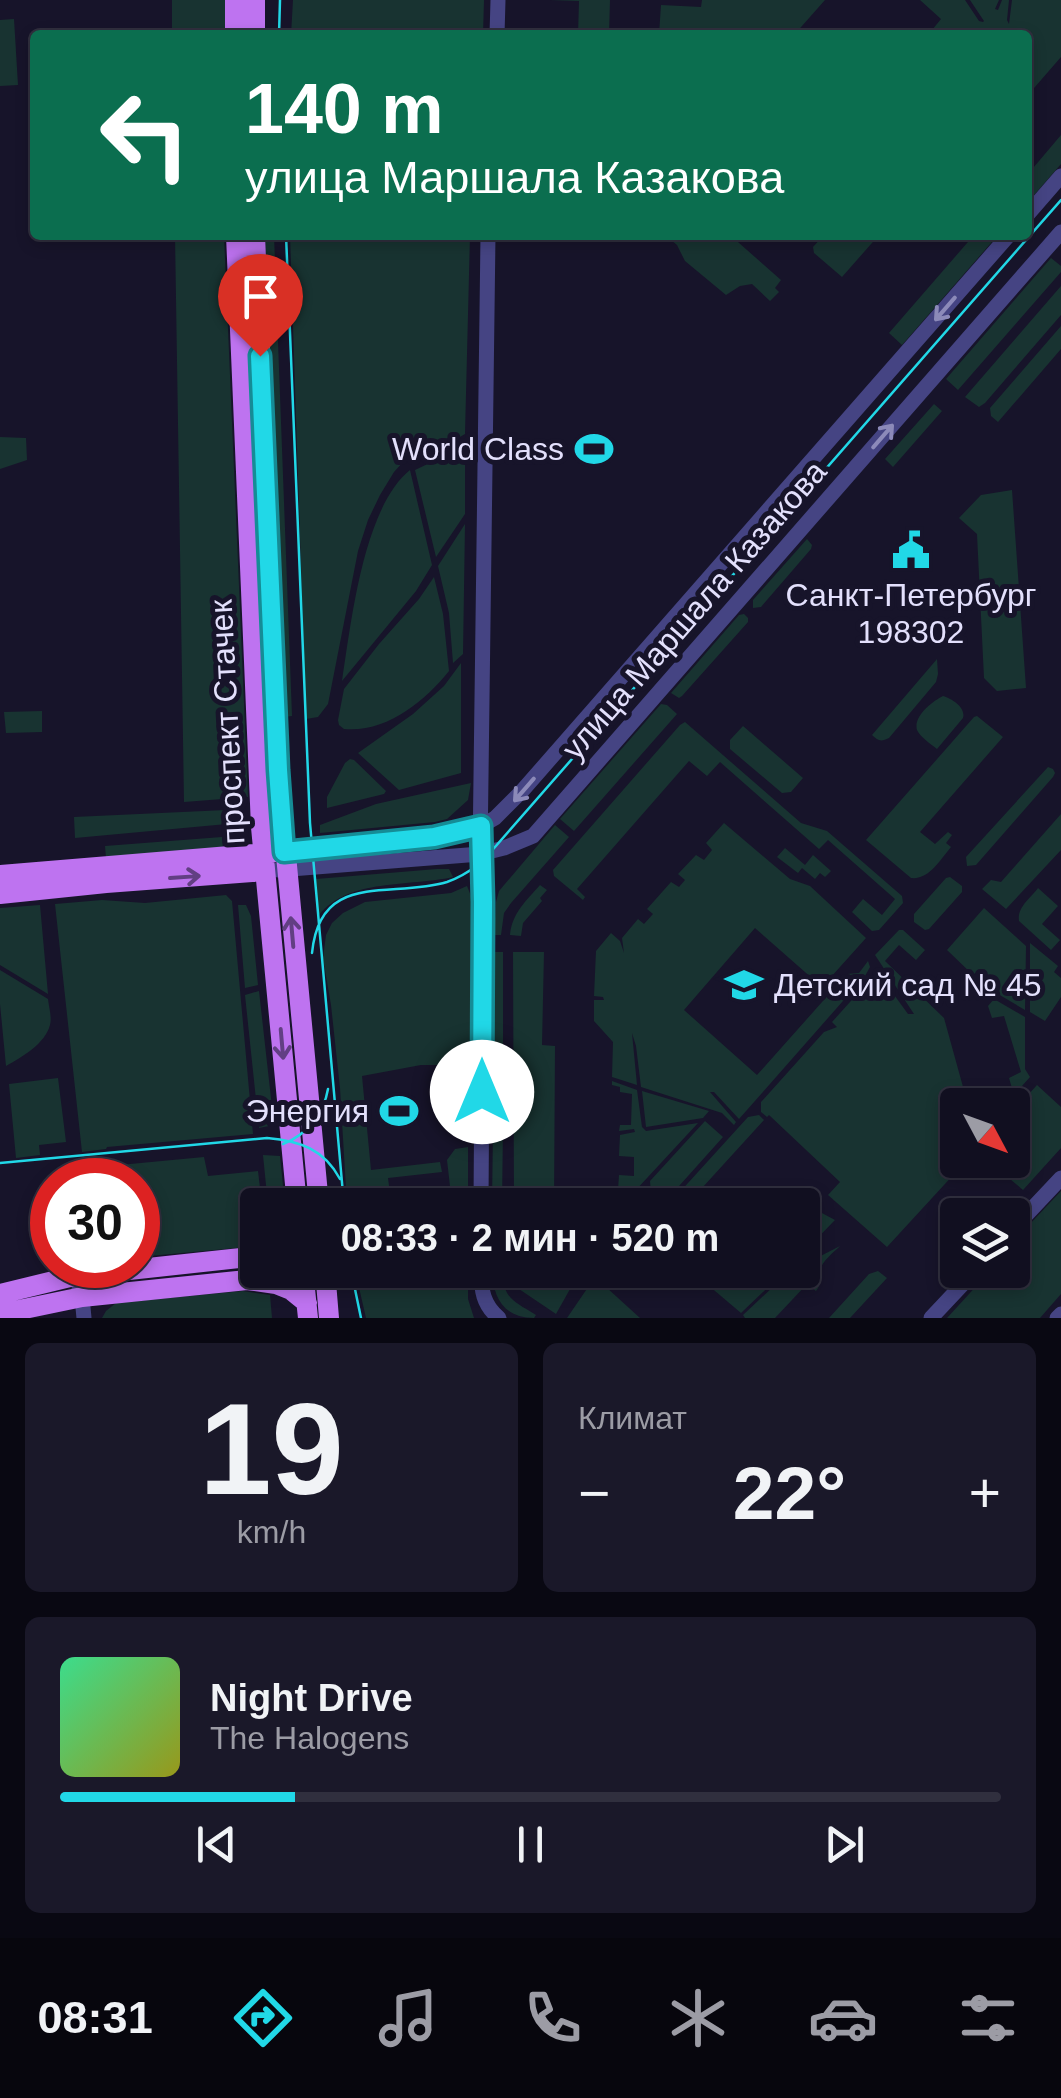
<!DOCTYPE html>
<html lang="ru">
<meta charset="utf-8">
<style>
:root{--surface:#110f20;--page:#1a1829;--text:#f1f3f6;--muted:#9c9ca5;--line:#302f3e;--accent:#21d8e7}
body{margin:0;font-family:Arial,sans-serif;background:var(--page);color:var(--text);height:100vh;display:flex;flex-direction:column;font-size:38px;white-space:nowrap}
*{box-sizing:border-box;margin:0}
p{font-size:32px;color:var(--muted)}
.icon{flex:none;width:55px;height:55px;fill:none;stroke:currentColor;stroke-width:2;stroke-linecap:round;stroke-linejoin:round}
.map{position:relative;height:1318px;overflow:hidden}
.side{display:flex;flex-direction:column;gap:25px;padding:25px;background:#090812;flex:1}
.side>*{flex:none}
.hud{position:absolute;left:30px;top:30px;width:1002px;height:210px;border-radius:10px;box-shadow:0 5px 15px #0003,0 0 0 2px var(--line);background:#0b6e4f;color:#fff;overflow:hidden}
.needle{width:65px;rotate:131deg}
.tools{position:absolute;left:940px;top:1088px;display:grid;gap:20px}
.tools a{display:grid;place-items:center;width:90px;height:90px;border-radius:10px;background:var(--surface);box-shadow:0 5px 15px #0003,0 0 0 2px var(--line);font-size:50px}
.speed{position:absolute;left:30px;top:1158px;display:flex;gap:20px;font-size:50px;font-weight:700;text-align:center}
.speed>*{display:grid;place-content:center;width:130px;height:130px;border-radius:50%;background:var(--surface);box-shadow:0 5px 15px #0003,0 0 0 2px var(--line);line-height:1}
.speed .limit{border:15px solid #d22;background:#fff;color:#111}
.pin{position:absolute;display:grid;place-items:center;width:85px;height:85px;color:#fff;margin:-102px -42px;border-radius:50% 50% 50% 0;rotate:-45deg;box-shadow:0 0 10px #0007}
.pin .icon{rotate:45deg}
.me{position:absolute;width:110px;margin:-55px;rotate:0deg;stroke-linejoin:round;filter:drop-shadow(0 0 8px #0008)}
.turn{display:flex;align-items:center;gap:35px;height:210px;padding:0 50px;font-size:45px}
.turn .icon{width:130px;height:130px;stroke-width:2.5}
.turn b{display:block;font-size:70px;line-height:85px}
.big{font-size:75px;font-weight:600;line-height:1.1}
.side .tile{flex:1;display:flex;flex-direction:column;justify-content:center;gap:15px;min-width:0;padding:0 35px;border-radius:15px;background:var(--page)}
.side .dial{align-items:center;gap:0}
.dial b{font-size:130px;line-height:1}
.song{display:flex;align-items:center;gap:30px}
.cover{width:120px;height:120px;border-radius:15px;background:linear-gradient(135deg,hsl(150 70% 55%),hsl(60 70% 35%))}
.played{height:10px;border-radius:5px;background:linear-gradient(90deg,var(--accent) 25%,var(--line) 25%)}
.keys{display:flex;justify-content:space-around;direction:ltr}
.heat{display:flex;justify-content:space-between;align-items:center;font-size:55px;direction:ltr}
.side .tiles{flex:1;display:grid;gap:25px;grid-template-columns:1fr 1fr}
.tile:last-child{grid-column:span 2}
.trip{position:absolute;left:240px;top:1188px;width:580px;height:100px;border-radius:10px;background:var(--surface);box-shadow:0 5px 15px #0003,0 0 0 2px var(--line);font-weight:600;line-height:100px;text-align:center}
.dock{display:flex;height:160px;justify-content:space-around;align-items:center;background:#07060d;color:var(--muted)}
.dock .icon{width:70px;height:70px}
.dock .on{color:var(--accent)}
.dock b{font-size:45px;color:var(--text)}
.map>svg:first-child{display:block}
.green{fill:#183331}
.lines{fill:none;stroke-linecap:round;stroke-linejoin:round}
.minor{stroke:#454483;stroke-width:15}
.major{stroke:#be73f0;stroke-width:20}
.tram{stroke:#21d8e7;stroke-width:2.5}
.oneway{stroke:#8c8ab9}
.oneway2{stroke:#623f83}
.route-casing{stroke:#158c96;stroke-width:25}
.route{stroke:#21d8e7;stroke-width:18}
.labels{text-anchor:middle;stroke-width:10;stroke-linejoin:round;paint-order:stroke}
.poi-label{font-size:32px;fill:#e3e0fc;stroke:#17142a;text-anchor:end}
.street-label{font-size:32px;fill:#e3e0fc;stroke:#17142a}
</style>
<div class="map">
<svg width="1061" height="1318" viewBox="0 0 1061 1318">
<rect width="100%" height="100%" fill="#17142a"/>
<!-- green -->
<path class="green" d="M172,0H225V35H172Z
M293,0H484L483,35H291Z
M550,0H610L609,35H578L579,1Z
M702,0H825L794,35H659L661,5L701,7Z
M920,0H965L979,21L983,22L984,21L970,0H999L995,9L998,10L1002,0H1009L1007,20L1009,24L1012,0H1061V57L1028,95V35H928L941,19Z
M14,19L18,85L0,86V20Z
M1061,135V164L1028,202V174Z
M175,235H224L248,797L184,802Z
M265,235H274L292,716L284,717Z
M290,235H470L465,434L439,449L404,461L394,472L380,495L368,520L358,551L328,704L318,717L306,719Z
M665,235H730L781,280L775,288L779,292L770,301L752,284L740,286L726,295L685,261L677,245Z
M824,235H835L840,239L844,235H879L842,277L814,253L813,247Z
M974,235H998L902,345L889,333Z
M1051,258L1061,266V272L958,390L946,379Z
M1061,286V315L985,403L979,407L965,397Z
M1061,326V349L998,422L991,416L990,408Z
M934,404L942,411L893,467L885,459Z
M0,437L26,438L27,460L0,469Z
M465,442V514L436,557L415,470L455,451Z
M410,470L432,565L416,591L342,681C351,624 363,508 410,470Z
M1012,490L1026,688L997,691L984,678L977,534L959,518L981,495Z
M465,524L463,654L453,663L449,613L438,566Z
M807,539L812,545L811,549L761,607L753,608V600Z
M434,577L443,614L449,671C424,702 386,733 344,729L339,725L338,720L344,689L379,644L419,599Z
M744,614L748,618V622L682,696L679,698L671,693L739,615Z
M937,659L938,674L936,682L889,738C881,742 878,741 872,735Z
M461,663V773L399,790L358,753L413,714L444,686Z
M943,696C953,699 966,708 963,718L937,749C931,744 920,737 917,730C913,716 933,701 943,696Z
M661,704L667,705L677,714L574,831L560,819Z
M42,711V732L6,733L4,712Z
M977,716L1003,737L920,832L935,844L948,832L952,835L946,843L951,847C940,860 929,880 911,878L866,840L974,717Z
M685,722L801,823L827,831L902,896L903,903L879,930L872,931L852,912L863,899L882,915L895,899L828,840L819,849L720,762L707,776L689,761L577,889L585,897L583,900L554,876L553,870L680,725Z
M743,726L803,778L791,792L782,793L730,749V740Z
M350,759L354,760L386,791L384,794L327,808V797L345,763Z
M1048,767L1053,769L1055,773L1053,777L976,865L967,866L966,857Z
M471,783L468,800L447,819L435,822L320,833V825L376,804Z
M226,810L227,824L75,838L74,817Z
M1061,814V850L1006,909L982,889L991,880L1001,882Z
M724,823L790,879L810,886L866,938L822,987L755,928L684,1010L757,1075L847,974L859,973L868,961L870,967L865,976L739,1119L714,1092H710L736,1122L734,1125L722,1113L641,1087L636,1046L632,1033L637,1085L612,1077L613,1042L594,1021V1000H604L603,997L594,996L596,951L611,933L620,941L624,953L622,938L638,919L644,924L653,914L647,909L671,882L679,887L685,880L678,874L696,855L704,860L712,850L706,843Z
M555,825L569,837L511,903L504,913L501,935H494L496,902L499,891Z
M222,837L223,848L106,858L105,846Z
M785,848L805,865L813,855L831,871L825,877L820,873L815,879L802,868L798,873L777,857Z
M437,869H449L453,877C409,887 349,878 319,915L316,879Z
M950,877L962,886V892L929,929L925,930L914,922V914L946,878Z
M540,885L547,890L540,898L542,901L523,923L521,936L510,935C512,913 526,901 540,885Z
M467,886L471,896L470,1121L452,1122V1109H439L438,1080H452V1065H421L362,1076L371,1170L440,1162L442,1172L388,1178L391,1201L451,1195L447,1160L455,1149L468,1147V1205H347L340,1088L331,1005L323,958L326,935L332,923L343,913L365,902L451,893Z
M1038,888L1058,906L1042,924L1060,940L1051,950L1019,921C1017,907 1030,899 1038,888Z
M226,895L232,901L253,1134L107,1147L106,1149L82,1152L55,904L102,900L145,903Z
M40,905L48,994L0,965V908Z
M238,905H246L251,916L258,985L245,988Z
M984,908L1026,946L1025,1010L998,994L999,992L978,971L973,975L947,950Z
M899,930H903L925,950L916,960L899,945L885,961L944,1018L968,1105H958V1160H967L887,1247L828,1195L840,1182L769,1115L767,1117L761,1112V1102L824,1032L837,1027L832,1022L868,982L876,970L908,1014H914L875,955Z
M1030,943L1058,966L1054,972L1061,978V997L1045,1021L1030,1012Z
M494,952H503V1120H494Z
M513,952H544L542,1045L555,1046L554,1205H514Z
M0,970L48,999C49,1008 52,1017 50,1025C45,1044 22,1057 6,1066L0,1004Z
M259,991L274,1125L259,1128L245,995Z
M994,999L1025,1017V1069L1030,1077L1014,1095L1009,1078L1021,1072L1004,1016L992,1018L988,1006Z
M58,1078L66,1142L39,1145L40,1155L16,1158L9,1084Z
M612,1081L637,1090L642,1127L646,1131L698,1123L622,1205H617L619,1175L634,1176V1157L619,1156L620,1135L635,1132L634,1129L619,1131L620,1125H631L632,1094L620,1092V1087L612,1085Z
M1037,1085L1061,1107V1148L1023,1190L1010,1179L1022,1132L1018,1106Z
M642,1091L709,1111L703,1118L646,1127Z
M759,1115L764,1120L692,1199L698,1205H668L748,1117Z
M705,1121L723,1137L662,1205H652L650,1181Z
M493,1127H503L502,1205H492Z
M263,1155L280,1156L285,1205H268Z
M204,1157L208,1176L258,1171L262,1205H258L257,1244L247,1247L138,1257V1180H91L88,1168Z
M1061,1191V1294L1040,1318H947L991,1270H1012L1013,1242Z
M820,1212L835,1220L803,1253V1223L811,1214Z
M840,1246C834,1252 822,1261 820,1270C817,1279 823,1282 816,1291L807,1284L775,1318H745L743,1315L790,1271L802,1270L803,1265Z
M355,1270H468V1299L474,1318H366Z
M492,1270H502C503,1299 514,1301 536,1315L534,1318C504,1318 493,1298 492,1270Z
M513,1270H562L574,1282L556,1314L519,1289Z
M697,1270H786L741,1313L695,1274Z
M878,1271L887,1278L850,1318H829L869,1274Z
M595,1277L640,1318H567Z
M243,1291L270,1295L272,1318H102L106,1311L116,1303Z"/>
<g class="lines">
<!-- minor -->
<path class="minor" d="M497,35L498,0
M1028,214L1061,176
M284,851L434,837L462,832L481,826L495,818L522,791L1009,235
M278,870L480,854L504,848L533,836L1061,232
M481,1205L483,903L480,854L488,235
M1012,1230L1061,1178
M481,1270C481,1290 483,1305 499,1318
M79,1289L82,1297L84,1318
M931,1318L976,1270
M1057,1318L1061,1314"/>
<!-- major -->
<path class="major" d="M235,35V0
M255,35V0
M236,235L261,827L297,1205
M255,235L278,770L319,1205
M0,875L277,852
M0,894L106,883L264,871
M303,1270L308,1318
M325,1270L329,1318
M0,1294L74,1276L258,1256
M0,1314L82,1297L247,1280L276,1284L291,1290L307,1303"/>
<!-- tram -->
<path class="tram" d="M279,35L280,0
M286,235L310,823L344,1205
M312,953C320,870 390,899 447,882C459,878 470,871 481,863L1061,200
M283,1144C307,1135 324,1113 328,1089
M0,1163L267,1138C300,1141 324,1149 340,1179
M351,1270L361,1318"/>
</g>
<!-- one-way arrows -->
<defs><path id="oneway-shaft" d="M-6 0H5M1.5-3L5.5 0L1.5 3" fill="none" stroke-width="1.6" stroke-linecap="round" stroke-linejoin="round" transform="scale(2.5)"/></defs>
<g class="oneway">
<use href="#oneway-shaft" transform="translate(945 309) rotate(131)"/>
<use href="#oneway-shaft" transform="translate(883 436) rotate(-49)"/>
<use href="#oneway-shaft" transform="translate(524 790) rotate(131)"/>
</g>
<g class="oneway2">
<use href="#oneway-shaft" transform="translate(185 877) rotate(-4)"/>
<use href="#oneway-shaft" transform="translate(292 932) rotate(-95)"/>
<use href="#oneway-shaft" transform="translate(282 1044) rotate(85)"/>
</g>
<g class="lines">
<!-- route casing -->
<g class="route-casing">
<path id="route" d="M260,356L278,770L284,852L434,837L481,826L483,902L482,1092"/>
</g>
<!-- route -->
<use href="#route" class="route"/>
</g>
<!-- icons -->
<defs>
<g id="stadium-bare" transform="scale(3)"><path d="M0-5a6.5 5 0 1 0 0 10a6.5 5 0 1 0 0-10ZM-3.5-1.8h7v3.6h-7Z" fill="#21d8e7" stroke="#17142a" stroke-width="2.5" paint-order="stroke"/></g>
<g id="civic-bare" transform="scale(3)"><path d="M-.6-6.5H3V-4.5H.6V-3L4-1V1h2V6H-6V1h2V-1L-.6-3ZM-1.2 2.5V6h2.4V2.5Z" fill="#21d8e7" stroke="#17142a" stroke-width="2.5" paint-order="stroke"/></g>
<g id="school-bare" transform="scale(3)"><path d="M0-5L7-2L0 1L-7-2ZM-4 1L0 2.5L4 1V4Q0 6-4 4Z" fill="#21d8e7" stroke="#17142a" stroke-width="2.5" paint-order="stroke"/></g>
</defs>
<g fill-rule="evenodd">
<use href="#stadium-bare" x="594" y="449"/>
<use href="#civic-bare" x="911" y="550"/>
<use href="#school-bare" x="744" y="985"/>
<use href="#stadium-bare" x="399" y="1111"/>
</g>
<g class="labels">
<!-- poi labels -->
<g class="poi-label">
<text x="564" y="460">World Class</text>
<text x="911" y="606" text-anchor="middle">Санкт-Петербург<tspan x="911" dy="37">198302</tspan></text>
<text x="774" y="996" text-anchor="start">Детский сад № 45</text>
<text x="369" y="1122">Энергия</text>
</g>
<!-- street labels -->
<g class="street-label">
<text transform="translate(694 610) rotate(-49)" y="11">улица Маршала Казакова</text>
<text transform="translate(227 722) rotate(-93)" y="11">проспект Стачек</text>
</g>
</g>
</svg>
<div class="tools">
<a><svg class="needle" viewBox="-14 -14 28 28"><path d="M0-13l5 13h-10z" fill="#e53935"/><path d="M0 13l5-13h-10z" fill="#9c9ca5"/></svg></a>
<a><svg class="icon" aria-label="layers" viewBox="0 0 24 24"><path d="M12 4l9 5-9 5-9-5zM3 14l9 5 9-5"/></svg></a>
</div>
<div class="speed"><div class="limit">30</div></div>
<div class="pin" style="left:260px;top:356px;background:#d93025"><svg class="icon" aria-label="arrive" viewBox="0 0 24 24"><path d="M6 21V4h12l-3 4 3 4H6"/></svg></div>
<svg class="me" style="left:482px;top:1092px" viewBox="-20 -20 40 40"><circle r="19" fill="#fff"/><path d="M0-13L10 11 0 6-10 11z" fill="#21d8e7"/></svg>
<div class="trip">08:33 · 2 мин · 520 m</div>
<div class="hud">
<div class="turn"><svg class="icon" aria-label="left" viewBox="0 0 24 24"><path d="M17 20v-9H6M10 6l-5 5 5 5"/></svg><div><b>140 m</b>улица Маршала Казакова</div></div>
</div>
</div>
<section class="side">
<div class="tiles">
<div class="tile dial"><b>19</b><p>km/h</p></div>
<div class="tile"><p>Климат</p>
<div class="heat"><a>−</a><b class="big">22°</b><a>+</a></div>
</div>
<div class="tile">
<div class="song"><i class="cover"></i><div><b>Night Drive</b><p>The Halogens</p></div></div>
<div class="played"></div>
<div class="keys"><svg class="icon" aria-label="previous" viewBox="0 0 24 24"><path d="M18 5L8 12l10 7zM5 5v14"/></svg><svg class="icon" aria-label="pause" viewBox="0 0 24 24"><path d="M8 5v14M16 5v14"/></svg><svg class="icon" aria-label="next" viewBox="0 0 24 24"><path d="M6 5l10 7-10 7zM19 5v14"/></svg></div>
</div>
</div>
</section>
<nav class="dock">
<b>08:31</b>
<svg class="icon on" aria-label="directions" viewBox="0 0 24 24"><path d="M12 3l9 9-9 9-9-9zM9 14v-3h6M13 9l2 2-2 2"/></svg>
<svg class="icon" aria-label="music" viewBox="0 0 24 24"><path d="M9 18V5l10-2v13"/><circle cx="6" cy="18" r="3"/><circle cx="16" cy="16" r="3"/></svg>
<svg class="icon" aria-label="phone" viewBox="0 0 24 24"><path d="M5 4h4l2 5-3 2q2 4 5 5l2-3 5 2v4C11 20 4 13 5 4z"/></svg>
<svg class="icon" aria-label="climate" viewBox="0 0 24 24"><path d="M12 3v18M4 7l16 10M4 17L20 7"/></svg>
<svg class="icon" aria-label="car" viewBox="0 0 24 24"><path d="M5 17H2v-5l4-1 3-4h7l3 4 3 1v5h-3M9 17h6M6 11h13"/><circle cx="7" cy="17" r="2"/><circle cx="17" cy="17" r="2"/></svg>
<svg class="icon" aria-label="filters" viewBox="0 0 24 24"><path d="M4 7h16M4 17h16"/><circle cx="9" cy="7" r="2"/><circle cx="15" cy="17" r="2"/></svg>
</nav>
